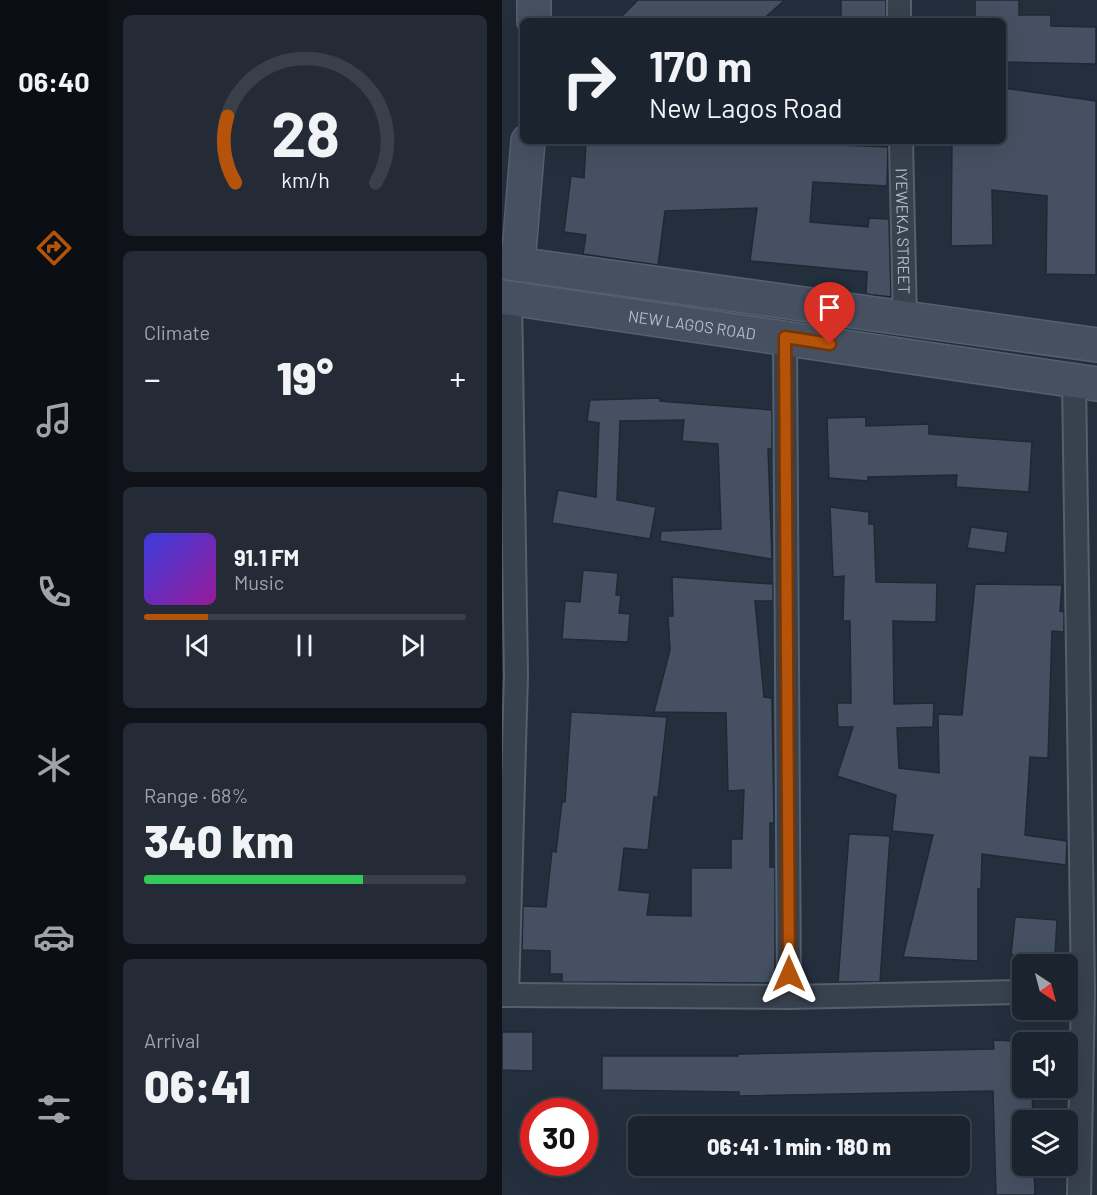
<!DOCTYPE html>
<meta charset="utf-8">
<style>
:root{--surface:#1b232e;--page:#242b36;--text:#f1f3f6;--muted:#a0a4aa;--line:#39404a;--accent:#b45309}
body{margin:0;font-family:Barlow,sans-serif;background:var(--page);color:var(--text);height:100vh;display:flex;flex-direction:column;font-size:22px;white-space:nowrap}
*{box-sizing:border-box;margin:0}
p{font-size:20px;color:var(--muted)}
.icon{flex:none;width:33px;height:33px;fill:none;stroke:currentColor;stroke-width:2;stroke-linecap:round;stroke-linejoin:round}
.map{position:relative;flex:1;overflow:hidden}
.panel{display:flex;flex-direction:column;gap:15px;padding:15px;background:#0f1319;width:394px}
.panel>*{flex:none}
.top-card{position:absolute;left:18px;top:18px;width:486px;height:126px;border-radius:9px;box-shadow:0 6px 24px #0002,0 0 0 2px var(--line);background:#1b232e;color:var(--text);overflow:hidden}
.needle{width:39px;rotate:144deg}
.controls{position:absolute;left:510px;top:954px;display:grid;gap:12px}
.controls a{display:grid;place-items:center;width:66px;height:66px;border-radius:9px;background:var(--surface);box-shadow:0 6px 24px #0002,0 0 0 2px var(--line);font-size:30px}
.speed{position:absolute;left:18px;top:1098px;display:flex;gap:12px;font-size:30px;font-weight:700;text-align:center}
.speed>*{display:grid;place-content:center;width:78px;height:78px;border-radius:50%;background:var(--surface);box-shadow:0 6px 24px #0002,0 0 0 2px var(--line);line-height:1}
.speed .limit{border:9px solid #d22;background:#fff;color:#111}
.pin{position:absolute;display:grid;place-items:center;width:51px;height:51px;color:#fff;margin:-62px -26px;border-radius:50% 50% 50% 0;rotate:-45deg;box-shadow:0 0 6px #0007}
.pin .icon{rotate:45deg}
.me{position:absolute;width:66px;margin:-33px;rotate:0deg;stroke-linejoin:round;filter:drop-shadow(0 0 4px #0008)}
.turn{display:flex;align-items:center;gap:21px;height:126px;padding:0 30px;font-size:27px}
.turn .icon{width:78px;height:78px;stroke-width:2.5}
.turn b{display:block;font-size:42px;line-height:51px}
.big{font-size:45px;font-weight:800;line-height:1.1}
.panel .card{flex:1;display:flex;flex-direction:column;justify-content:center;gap:9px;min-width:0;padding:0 21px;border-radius:9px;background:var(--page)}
.panel .dial{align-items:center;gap:0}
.dial svg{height:156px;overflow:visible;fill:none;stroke:var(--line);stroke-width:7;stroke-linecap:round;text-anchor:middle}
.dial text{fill:var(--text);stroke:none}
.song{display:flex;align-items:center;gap:18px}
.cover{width:72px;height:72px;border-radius:9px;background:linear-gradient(135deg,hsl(240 70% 55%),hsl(300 70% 35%))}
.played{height:6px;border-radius:3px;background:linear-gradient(90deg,var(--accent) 20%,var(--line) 20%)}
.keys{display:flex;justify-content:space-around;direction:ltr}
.heat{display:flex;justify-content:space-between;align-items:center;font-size:33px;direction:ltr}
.charge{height:9px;border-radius:4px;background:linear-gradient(90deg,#34c759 68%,var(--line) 0)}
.trip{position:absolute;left:126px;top:1116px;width:342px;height:60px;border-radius:9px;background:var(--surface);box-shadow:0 6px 24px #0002,0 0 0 2px var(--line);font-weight:800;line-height:60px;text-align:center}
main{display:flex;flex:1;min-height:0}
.tabs{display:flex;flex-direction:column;width:108px;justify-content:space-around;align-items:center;background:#0b0e12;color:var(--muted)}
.tabs .icon{width:42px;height:42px}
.tabs .current{color:var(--accent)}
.tabs b{font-size:27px;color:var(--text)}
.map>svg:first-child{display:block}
.building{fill:#455162;stroke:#1f2835;stroke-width:1.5}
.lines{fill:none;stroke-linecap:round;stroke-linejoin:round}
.street-casing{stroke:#565f6c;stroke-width:26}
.secondary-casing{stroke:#565f6c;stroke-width:36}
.street{stroke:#38414e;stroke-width:22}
.secondary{stroke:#465061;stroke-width:33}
.route-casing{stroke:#753606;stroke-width:15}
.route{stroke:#b45309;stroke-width:10}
.labels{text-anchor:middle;stroke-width:6;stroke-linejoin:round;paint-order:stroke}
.street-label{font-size:16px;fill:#b4bcc9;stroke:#1d2633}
</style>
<main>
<nav class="tabs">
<b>06:40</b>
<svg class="icon current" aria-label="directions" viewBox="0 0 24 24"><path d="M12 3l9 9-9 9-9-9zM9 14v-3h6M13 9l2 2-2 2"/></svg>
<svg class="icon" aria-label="music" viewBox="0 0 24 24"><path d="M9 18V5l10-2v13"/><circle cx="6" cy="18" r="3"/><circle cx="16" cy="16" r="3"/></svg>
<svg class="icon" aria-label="phone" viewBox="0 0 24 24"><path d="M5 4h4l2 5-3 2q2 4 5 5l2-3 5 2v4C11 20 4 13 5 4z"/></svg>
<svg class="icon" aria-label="climate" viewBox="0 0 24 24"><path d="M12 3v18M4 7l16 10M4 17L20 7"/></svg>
<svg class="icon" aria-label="car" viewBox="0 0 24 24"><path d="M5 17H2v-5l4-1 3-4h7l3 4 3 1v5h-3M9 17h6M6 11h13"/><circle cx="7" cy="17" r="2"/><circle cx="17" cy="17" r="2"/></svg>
<svg class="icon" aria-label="filters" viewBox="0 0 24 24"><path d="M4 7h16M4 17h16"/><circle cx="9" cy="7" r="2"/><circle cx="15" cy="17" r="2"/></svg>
</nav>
<section class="panel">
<div class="card dial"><svg viewBox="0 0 100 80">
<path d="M14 69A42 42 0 1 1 86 69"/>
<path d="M14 69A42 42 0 0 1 10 35" stroke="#b45309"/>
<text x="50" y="56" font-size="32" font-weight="700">28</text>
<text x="50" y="72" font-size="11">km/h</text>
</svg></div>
<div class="card"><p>Climate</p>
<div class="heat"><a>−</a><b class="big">19°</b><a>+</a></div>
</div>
<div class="card">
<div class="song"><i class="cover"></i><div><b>91.1 FM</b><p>Music</p></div></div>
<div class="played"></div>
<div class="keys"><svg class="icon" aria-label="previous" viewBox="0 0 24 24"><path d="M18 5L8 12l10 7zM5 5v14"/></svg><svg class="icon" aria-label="pause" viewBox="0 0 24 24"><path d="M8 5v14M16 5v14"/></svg><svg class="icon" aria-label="next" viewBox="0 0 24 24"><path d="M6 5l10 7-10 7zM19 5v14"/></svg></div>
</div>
<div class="card"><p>Range · 68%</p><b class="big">340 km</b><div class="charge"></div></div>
<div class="card"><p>Arrival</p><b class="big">06:41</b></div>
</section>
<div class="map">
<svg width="595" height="1195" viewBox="0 0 595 1195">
<rect width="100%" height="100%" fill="#242f3e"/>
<!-- building -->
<path class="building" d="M136,0H283L259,21H115Z
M339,0H384V21H339Z
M473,0H517V15H549V26L594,27V64L501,62V21H473Z
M501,88L594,101V275L544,274L545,196L490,190L491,245L449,246L450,141H501Z
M84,141H241L386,147L385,186L311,182L308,222L366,227L367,218L387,219L389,297L364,294L365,272L248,261L255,208L163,211L156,265L81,254L84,235L62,232L69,176L82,178Z
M158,398V401L270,410V449H266L270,559L158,541L159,531L219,529L216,444L180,441L182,420L118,421L115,500L154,507L148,539L50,523L56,490L94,497L97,423L85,421L88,400Z
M364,417V426L427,424V434L530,442L527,492L454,487L455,475L366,477V481L327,478L325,418Z
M328,507L367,512V524H372L374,582L435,583L434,622L391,621L392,704L432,703L431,727L395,728L397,768L437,773L436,714L460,715L473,584L560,585L558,611L562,612V632L550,631L546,758L528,757L523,835L565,841L564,865L480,854L479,889H476V961L401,957L431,835L390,831L394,795L335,776L351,727H336L335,703H349L348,621H341L342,576L331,577Z
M469,527L506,532L503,553L465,548Z
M81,570L116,573L114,595H119L117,613L128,614L126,642L60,639L63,601L78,602Z
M170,577L271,584V601H253L262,697L270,698L272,823H268V867H273V983L60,982V974H48V951L20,950L21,906L44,907L50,851L54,852L60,802H63L69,712L165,717L156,797H152L146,850L122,848L117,890L148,893L145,915L189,916V868H229V839H240L242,790L226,791L224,713L152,712L168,650L166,616H171Z
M347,834L388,836L378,982H336Z
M513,917L555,920L553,956L509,955Z
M0,1032H31V1071L0,1070Z
M491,1040L514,1041L515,1056H520V1088H530L531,1120H520V1166H532L533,1195H494L491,1091L237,1096V1092L100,1090V1056H236V1054L492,1049Z"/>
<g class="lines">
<!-- street casing -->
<g class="street-casing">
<g id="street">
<path d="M397,0V21"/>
<path id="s1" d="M399,141L403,320"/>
<path d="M283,337L287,997"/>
<path d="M572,380L581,992L577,1195"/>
<path d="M0,995L287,997L520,992"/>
<path d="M5,995L14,675L8,298"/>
</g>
</g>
<!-- secondary casing -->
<g class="secondary-casing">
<g id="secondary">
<path d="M32,0V21"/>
<path d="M0,262L595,345"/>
<path d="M16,264L26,141"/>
<path id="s2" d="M0,297L595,384"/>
</g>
</g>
<!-- street -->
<use href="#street" class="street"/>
<!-- secondary -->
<use href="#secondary" class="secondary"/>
</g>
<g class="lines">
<!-- route casing -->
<g class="route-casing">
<path id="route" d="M287,974L283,337L328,344"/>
</g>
<!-- route -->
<use href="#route" class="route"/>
</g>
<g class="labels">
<!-- street labels -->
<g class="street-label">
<text dy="6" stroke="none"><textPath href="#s1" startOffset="90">IYEWEKA STREET</textPath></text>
<text dy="6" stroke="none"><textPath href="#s2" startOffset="192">NEW LAGOS ROAD</textPath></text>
</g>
</g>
</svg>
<div class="controls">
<a><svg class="needle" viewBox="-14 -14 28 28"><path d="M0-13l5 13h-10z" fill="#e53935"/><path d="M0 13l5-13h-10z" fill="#a0a4aa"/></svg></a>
<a><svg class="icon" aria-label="sound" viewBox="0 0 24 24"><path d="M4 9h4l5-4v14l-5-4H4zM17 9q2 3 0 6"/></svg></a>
<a><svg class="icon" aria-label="layers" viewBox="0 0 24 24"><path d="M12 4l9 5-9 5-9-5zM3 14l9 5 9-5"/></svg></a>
</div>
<div class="speed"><div class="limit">30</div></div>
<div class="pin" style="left:328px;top:344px;background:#d93025"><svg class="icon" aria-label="arrive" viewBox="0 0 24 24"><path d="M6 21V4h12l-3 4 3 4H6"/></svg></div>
<svg class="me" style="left:287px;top:974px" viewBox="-20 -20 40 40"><path d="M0-17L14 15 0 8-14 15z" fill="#b45309" stroke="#fff" stroke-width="4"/></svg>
<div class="trip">06:41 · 1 min · 180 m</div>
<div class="top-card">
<div class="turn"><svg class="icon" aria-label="right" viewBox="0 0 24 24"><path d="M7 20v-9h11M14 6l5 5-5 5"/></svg><div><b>170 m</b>New Lagos Road</div></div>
</div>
</div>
</main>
